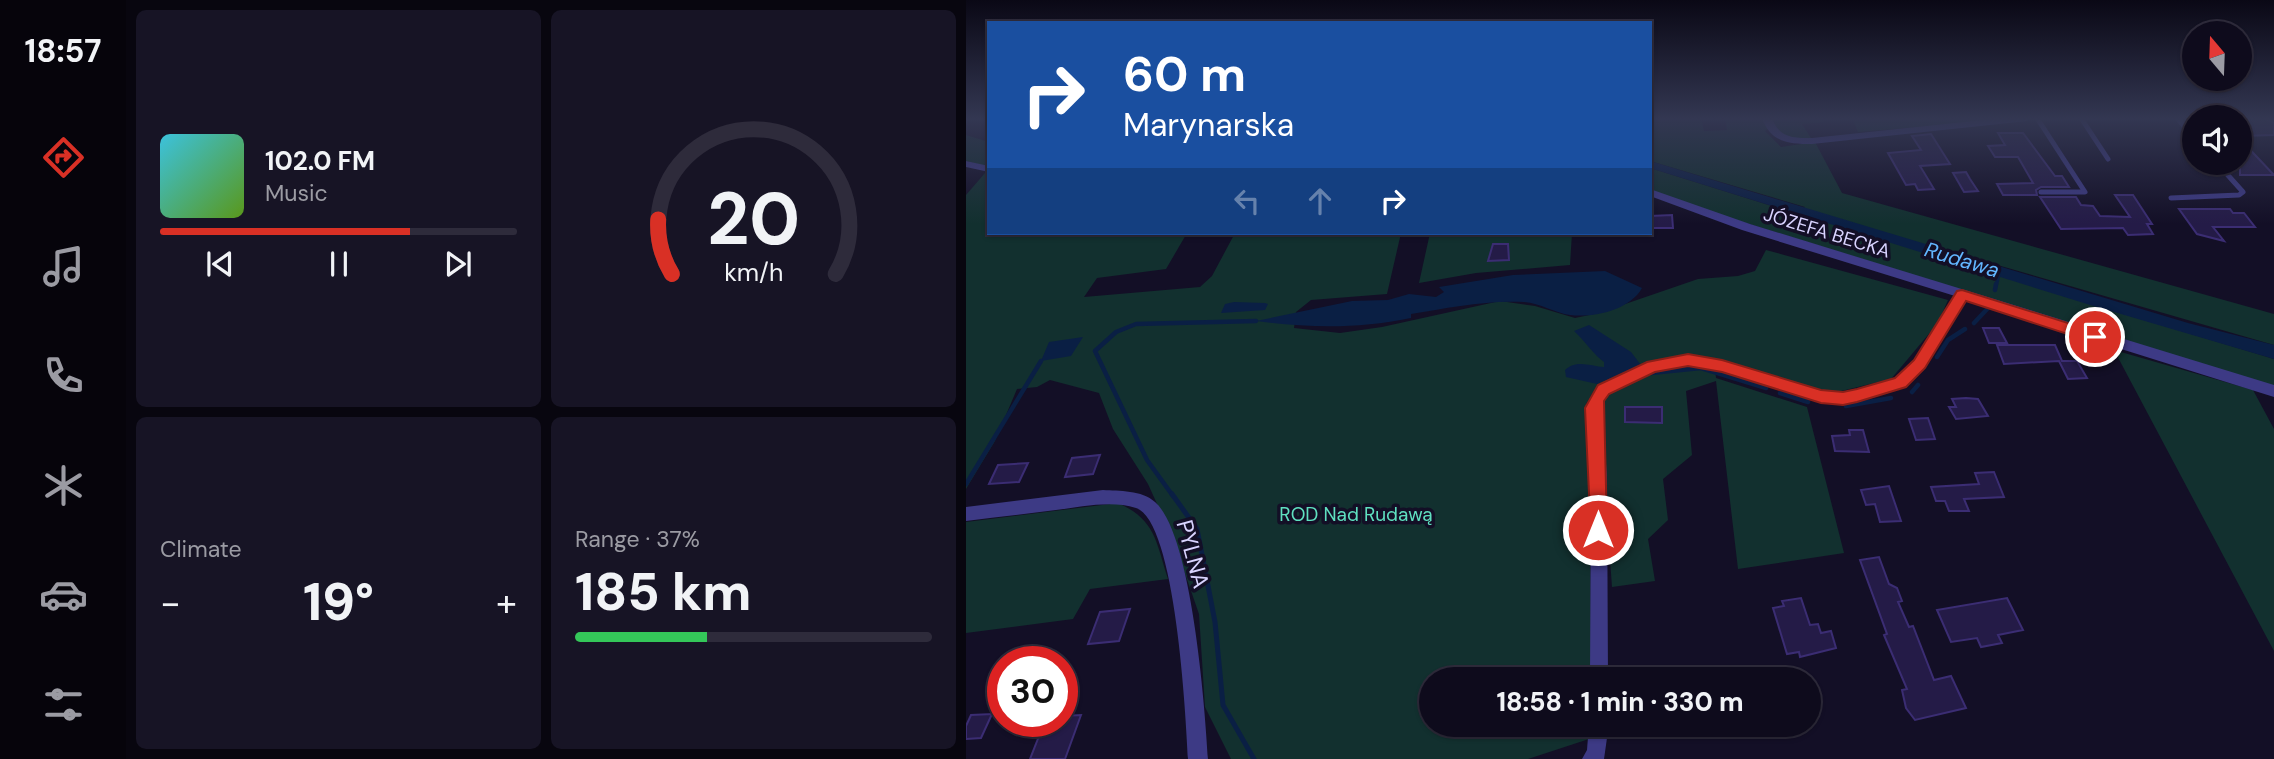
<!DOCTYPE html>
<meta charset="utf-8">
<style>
:root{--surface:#0e0b1c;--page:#171425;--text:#f1f3f6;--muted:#9b9ba3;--line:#2e2b3b;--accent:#d93025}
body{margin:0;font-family:"DM Sans",sans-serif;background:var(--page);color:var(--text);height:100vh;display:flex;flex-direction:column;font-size:26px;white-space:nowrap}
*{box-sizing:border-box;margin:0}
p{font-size:23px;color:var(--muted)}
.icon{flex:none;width:38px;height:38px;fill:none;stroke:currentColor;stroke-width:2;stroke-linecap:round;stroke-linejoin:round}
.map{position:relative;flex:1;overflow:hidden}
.sheet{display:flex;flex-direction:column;gap:10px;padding:10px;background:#08060f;width:840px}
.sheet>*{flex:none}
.guide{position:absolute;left:21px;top:21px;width:665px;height:214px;border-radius:0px;box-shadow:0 2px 5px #0004,0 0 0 2px var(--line);background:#1a4fa0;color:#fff;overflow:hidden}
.needle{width:46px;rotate:341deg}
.fabs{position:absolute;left:1216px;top:21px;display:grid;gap:14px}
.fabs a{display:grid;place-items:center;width:70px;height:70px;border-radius:50%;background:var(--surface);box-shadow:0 2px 5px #0004,0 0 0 2px var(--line);font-size:35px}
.speed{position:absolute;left:21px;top:646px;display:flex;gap:14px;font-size:35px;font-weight:700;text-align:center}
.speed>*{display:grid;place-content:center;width:91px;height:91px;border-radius:50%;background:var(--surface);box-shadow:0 2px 5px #0004,0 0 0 2px var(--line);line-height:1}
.speed .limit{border:10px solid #d22;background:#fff;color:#111}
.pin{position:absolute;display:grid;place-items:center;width:60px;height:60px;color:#fff;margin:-30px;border:4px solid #fff;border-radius:50%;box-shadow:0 2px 7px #0007}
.me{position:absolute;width:77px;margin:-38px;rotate:0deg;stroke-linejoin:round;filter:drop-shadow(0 0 5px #0008)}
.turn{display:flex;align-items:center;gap:24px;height:147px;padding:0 21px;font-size:32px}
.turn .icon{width:91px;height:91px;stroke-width:2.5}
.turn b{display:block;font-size:49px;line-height:60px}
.lanes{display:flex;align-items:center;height:66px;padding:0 21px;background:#0003;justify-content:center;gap:35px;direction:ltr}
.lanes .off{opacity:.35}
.big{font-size:52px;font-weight:800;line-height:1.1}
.sheet .widget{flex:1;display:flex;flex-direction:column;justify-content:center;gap:10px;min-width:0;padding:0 24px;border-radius:10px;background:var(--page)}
.sheet .dial{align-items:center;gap:0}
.dial svg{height:182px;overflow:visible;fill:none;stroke:var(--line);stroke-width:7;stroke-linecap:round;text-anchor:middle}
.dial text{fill:var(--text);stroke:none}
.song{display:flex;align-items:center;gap:21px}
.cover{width:84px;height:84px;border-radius:10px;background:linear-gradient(135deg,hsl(190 70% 55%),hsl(90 70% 35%))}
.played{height:7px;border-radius:4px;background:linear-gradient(90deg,var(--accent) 70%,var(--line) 70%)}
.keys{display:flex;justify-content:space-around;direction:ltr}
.heat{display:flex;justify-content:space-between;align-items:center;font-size:38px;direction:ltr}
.charge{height:10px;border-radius:5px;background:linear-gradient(90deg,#34c759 37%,var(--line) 0)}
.sheet .tiles{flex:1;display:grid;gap:10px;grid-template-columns:repeat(2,1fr)}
.trip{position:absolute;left:453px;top:667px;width:402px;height:70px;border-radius:35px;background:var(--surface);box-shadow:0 2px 5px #0004,0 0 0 2px var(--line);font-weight:800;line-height:70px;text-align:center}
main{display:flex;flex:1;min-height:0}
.dock{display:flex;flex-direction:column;width:126px;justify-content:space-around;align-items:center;background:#06040b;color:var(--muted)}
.dock .icon{width:49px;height:49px}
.dock .selected{color:var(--accent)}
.dock b{font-size:32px;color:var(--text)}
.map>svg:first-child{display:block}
.green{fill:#12302f}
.water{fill:#0a1f44}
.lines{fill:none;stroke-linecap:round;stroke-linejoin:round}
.stream-far2{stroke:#0a1f44;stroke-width:3.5}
.stream-far1{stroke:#0a1f44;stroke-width:4.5}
.stream{stroke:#0a1f44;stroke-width:5}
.building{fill:#241b47;stroke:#3b2d73;stroke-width:2}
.service{stroke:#3d3a85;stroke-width:5}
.minor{fill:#3d3a85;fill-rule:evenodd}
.route{fill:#d93025;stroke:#8d1f18;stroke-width:2}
.labels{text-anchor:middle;stroke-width:7;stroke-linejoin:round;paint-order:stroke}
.street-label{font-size:19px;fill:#d9d4ff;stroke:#130f26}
.park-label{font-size:19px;fill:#5fe0c0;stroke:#130f26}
.water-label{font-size:21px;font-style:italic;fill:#62b6ff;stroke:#130f26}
.near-street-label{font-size:23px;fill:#d9d4ff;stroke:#130f26}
</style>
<main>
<nav class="dock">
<b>18:57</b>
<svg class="icon selected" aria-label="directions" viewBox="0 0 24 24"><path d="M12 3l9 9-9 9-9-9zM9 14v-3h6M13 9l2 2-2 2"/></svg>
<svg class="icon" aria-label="music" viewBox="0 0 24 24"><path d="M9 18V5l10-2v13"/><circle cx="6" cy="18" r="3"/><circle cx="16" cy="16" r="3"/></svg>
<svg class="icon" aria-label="phone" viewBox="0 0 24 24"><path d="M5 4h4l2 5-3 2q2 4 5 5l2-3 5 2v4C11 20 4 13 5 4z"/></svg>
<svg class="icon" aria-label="climate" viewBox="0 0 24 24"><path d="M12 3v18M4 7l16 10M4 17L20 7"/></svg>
<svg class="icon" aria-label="car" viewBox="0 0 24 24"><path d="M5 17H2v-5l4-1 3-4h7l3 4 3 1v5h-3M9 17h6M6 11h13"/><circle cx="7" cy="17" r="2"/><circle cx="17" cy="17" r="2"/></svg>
<svg class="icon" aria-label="filters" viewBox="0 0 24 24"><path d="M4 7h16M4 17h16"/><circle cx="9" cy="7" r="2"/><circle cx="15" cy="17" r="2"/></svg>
</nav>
<section class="sheet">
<div class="tiles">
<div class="widget">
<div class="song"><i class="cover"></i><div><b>102.0 FM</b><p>Music</p></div></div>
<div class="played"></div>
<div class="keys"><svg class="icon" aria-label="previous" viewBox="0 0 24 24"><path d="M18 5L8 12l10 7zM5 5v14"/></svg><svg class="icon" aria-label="pause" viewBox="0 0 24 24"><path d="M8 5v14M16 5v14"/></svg><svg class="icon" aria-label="next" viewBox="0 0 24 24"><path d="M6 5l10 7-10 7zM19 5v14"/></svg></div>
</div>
<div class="widget dial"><svg viewBox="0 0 100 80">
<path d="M14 69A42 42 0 1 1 86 69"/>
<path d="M14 69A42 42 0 0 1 8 45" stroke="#d93025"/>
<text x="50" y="56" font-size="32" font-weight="700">20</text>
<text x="50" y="72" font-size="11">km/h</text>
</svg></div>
<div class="widget"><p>Climate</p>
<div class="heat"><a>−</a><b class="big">19°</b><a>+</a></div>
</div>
<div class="widget"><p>Range · 37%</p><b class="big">185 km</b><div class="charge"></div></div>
</div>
</section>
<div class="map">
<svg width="1308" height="759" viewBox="0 0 1308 759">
<rect width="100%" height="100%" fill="#130f26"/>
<!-- green -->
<path class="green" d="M684,118H735L738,131L761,130L759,118H799L802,128L799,131L815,147L849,142L876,193L1308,314V345L969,247L958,253L1308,359V387L767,219L684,190V168L832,214L839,207L684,161Z
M807,118H857L858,122L836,124L845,138H826L811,132Z
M886,118H1061L892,132Z
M0,135L23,142V167L0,161Z
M19,173L23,174V233H221L200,269L131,278L118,297L234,287L246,276L269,233H435L421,294L345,300L330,312L328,328L374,333L416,327L534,301L569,306L609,318L633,313L732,279L772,276L789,271L800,250L982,300L972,323L925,379L867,393L756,362L673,368L629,389L620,404L624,457L625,679H466V724L626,725V738L562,759H265L239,707L233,614L207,539L182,484L147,429L133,393L84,380L71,387L51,389L29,441L0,489V195Z
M464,233H606L604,265L510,273L453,283Z
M1148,350L1287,390L1308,429V651Z
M723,366L749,369L750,378L841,407L878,553L772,569L750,381L720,391L726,455L697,479L702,520L682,539L689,581L646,587L633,408L639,395L689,371Z
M152,503C190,520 190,542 202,579L124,589L107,619L0,633V522Z"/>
<!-- water -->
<path class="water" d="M684,161L1222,323L1308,345V359L1121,304L684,168Z
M639,271L676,288C664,310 628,318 604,315C589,313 574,303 558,302C520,300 481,308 445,314V318C392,329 343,328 290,321L386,301L422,300L443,294L470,297L478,292L473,287L547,275Z
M268,302L299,303L302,304L299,310L255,313L259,304Z
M623,325L665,352L675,365L631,384L600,377L599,370C610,359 625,366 638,367V362C629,356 618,340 608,331Z
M117,337L105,356L75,361L83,342Z"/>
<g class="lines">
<!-- stream-far2 -->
<path class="stream-far2" d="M0,121L5,118
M1030,286L1033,274"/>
<!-- stream-far1 -->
<path class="stream-far1" d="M1029,290L1030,284
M1008,323L1024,306
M971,357L982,340L999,329
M685,373L735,368L800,388
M946,392L952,385
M814,393L842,402
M880,406L925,398
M0,484L75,361
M207,496L181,460L129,351L150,332L170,324L290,321"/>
<!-- stream -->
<path class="stream" d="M206,494L231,529L249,622L257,705L288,759"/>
</g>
<!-- building -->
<path class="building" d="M1274,118H1298L1308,123V135L1274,136Z
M1032,133H1057L1089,176H1096L1103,187H1075L1070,190L1071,195H1037L1031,184L1067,183L1052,157H1029L1022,146L1039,145Z
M965,134L984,164L954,166L968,189L952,190L949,184L940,185L922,153L955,150L946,136Z
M1274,139L1308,175H1274Z
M1000,172L1004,179L1012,191L998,192L987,173Z
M1149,195H1167L1186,224H1181L1187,234L1162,235L1157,228L1095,229L1074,197H1110L1115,205L1127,206L1134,216L1164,217Z
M1213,209H1264L1267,213H1278L1289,227H1247L1258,241L1231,234Z
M706,215L707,228H684V216Z
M527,244H542L543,260L522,261Z
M1017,328H1033L1041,343H1023Z
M1031,345H1089L1096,361H1111L1121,378L1102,379L1093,361L1038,364Z
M1000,398L1012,399L1022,416L990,419L983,407H990L986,399Z
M659,407H696V423L659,422Z
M962,418L969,439L950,440L943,419Z
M883,430H897L903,452L869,451L866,436L884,435Z
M134,455L127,474L99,477L106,458Z
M62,463L53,482L23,484L32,465Z
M1028,472L1038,497L998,499L1003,511H983L979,501H970L965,487L1013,484L1009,473Z
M923,486L935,521L914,522L909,504L900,505L895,490Z
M913,557L923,584L931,588L936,601L932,602L943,627L947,626L968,680L985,676L1000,708L949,720L940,708L936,690L941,689L918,635L921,634L894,560Z
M835,598L844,625L852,624L855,633L865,631L870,648L834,657L833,652L821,654L807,608L818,606L816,601Z
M1041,598L1057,630L1032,635L1036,643L1015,647L1011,638L985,642L971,610Z
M164,609L153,641L122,644L134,612Z
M681,666L718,667V679H681Z
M26,714L15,738L0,739V726L5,715Z
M115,715L99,759H64L79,721H96V716Z"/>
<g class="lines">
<!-- service -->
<path class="service" d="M1071,118L1119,192H1075
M1115,118L1142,159
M1211,118L1228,137
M1205,198L1273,195L1277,192L1251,163"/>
<!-- minor -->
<path class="minor" d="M796,118H806C813,138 827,138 846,138L1036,118H1066L1061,121L846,144C823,144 804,142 796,118Z
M0,161L23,166V172L0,167Z
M684,189L784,224L1308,385V397L999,300L958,368L940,386L906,398L877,405L855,402L756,371L722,365L689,371L642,394L635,408L641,475L642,679H624L625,475L621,408L632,386L681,362L722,355L756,361L855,390L877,393L905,386L930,378L948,360L989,296L776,230L684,196Z
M137,490C153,491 176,490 189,502C226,534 239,707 242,759H222C220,718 210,521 170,508C145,500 116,507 90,510C60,514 30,517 0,521V507Z
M623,724H643L638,759H616L621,750Z"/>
</g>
<!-- sky -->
<linearGradient id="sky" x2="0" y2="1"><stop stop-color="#0a0815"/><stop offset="0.53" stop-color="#333752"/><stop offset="1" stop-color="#333752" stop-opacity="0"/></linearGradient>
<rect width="1308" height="224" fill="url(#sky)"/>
<!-- route -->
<path class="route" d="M996,290L1134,333L1137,337L1129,343L1000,301L959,368L940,387L891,402L877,405L855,403L756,372L722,366L689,372L643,394L638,401L641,530L638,536L632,539L625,536L619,408L632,385L681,362L722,354L756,360L855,390L877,392L891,389L929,378L948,360L991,291Z"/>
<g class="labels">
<!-- street labels -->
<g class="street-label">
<text transform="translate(861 232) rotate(17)" y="7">JÓZEFA BECKA</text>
</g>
<!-- park labels -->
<g class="park-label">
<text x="390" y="521">ROD Nad Rudawą</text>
</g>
<!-- water labels -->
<g class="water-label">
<text transform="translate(996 260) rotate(17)" y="7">Rudawa</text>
</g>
<!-- near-street labels -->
<g class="near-street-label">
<text transform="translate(227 554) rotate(75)" y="8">PYLNA</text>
</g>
</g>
</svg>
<div class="fabs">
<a><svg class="needle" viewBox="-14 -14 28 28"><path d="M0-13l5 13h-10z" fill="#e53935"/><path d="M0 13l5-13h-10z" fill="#9b9ba3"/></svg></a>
<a><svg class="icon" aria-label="sound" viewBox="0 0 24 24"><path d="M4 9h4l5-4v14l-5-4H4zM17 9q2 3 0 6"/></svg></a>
</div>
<div class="speed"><div class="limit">30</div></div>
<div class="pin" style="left:1129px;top:337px;background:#d93025"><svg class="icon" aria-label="arrive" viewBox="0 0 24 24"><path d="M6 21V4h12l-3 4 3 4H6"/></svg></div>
<svg class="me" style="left:632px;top:530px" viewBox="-20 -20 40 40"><circle r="17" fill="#d93025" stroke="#fff" stroke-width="3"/><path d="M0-11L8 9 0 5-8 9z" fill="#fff"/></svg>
<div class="trip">18:58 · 1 min · 330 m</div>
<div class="guide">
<div class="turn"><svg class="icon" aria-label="right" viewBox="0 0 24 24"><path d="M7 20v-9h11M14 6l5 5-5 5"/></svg><div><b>60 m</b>Marynarska</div></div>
<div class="lanes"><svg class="icon off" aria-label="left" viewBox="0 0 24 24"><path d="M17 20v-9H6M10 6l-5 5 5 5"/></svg><svg class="icon off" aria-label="ahead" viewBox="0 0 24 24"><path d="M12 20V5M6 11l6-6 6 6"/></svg><svg class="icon" aria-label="right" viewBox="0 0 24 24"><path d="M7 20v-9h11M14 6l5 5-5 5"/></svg></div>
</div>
</div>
</main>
